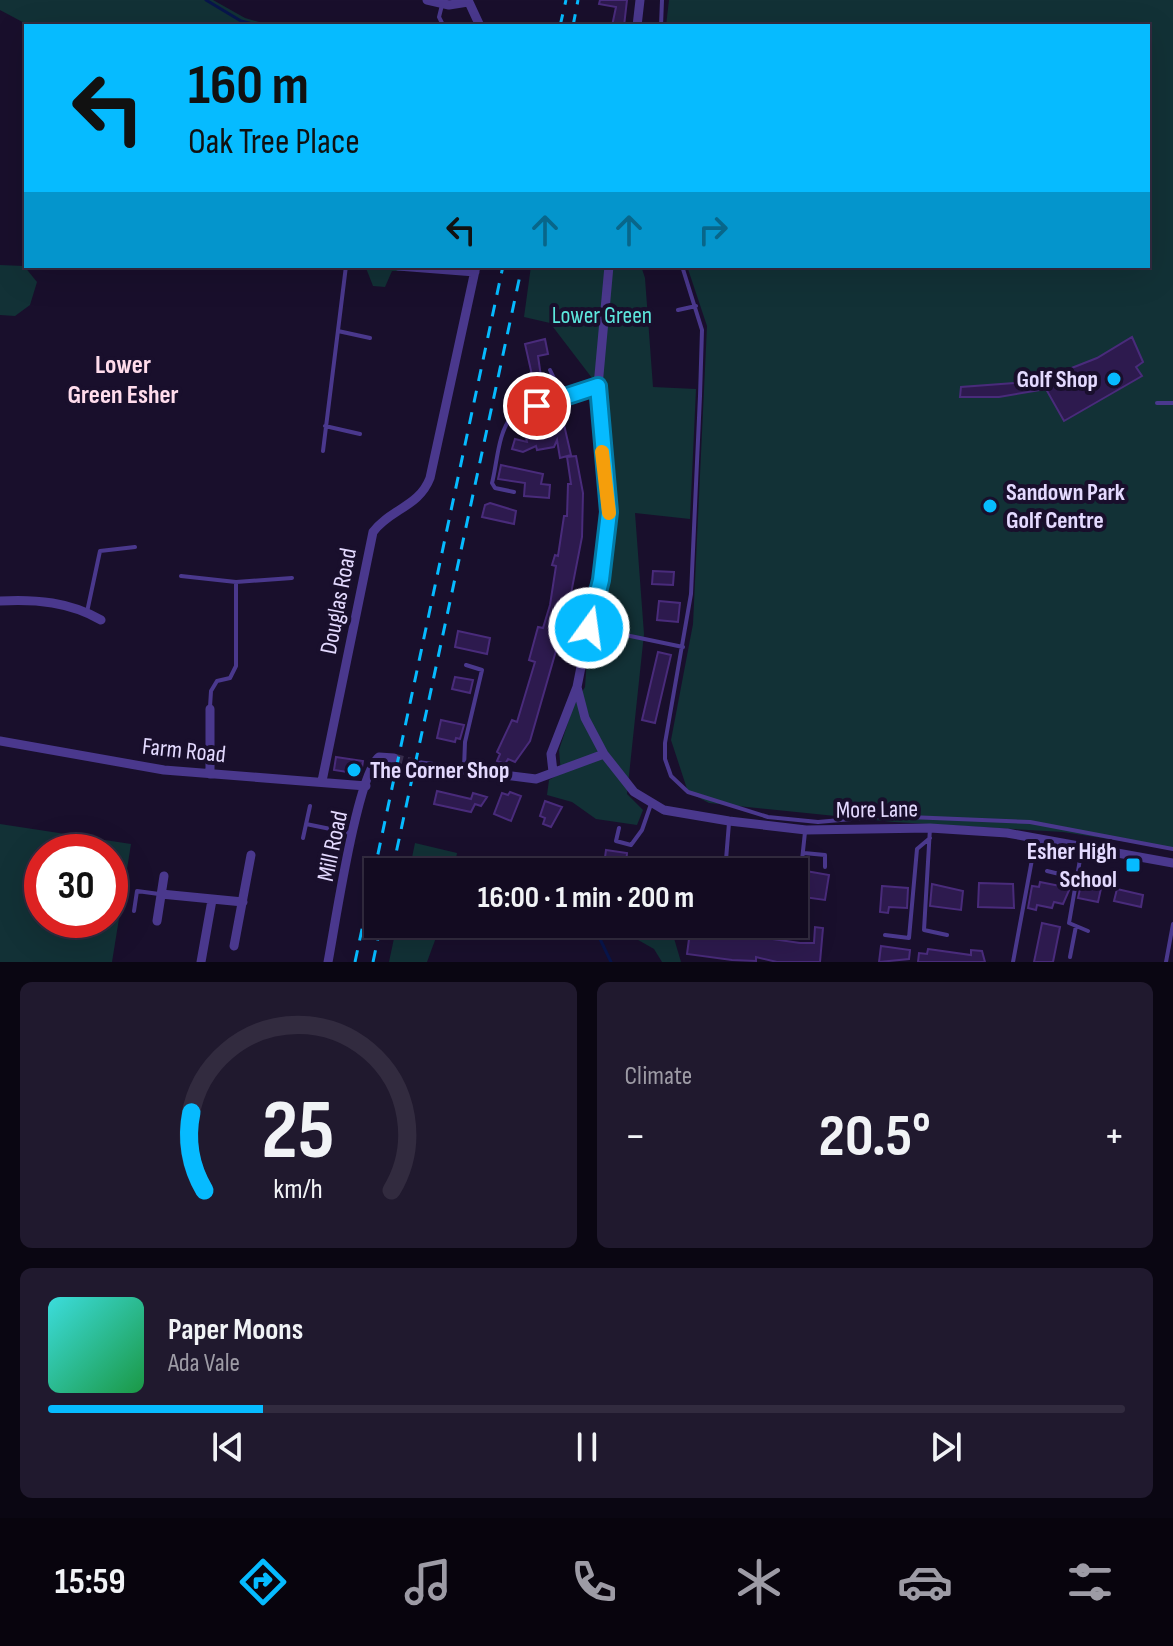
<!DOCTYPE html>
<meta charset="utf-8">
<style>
:root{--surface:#130b21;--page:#20192e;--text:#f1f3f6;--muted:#9d9ba5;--line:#322b3f;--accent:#06bbff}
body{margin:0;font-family:"Sofia Sans Condensed",sans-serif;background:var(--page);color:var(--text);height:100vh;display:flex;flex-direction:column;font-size:30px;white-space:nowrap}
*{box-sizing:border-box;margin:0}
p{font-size:26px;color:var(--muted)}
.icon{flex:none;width:44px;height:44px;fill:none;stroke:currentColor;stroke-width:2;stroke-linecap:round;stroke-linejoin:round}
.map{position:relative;height:962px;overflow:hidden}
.drawer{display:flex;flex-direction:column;gap:20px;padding:20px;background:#0a0612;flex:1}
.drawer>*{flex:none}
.guide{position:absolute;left:24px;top:24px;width:1126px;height:244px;border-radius:0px;box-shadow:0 8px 32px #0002,0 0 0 2px var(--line);background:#06bbff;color:#111;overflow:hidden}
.speed{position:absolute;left:24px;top:834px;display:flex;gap:16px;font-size:40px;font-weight:700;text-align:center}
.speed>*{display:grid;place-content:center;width:104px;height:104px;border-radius:50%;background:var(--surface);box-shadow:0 8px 32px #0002,0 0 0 2px var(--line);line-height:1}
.speed .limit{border:12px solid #d22;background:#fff;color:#111}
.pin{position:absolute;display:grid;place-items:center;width:68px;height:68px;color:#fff;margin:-34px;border:4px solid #fff;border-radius:50%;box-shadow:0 2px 8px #0007}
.me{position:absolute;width:88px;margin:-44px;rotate:14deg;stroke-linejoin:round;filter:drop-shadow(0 0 6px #0008)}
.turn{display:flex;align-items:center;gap:28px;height:168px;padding:0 32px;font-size:36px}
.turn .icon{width:104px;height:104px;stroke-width:2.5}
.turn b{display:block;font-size:56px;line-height:68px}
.lanes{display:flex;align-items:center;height:76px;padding:0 32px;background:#0003;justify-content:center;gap:40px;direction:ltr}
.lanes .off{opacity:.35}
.big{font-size:60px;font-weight:700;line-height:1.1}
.drawer .card{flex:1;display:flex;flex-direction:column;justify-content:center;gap:12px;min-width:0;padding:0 28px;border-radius:12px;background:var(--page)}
.drawer .dial{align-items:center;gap:0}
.dial svg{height:208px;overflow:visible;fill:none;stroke:var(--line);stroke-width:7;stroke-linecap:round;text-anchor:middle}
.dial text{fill:var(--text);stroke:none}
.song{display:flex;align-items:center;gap:24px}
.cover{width:96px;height:96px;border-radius:12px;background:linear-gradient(135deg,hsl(180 70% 55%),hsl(140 70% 35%))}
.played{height:8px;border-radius:4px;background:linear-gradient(90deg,var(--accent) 20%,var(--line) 20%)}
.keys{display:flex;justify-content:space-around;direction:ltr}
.heat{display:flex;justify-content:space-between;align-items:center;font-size:44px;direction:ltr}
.drawer .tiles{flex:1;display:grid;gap:20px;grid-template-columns:1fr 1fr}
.card:last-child{grid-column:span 2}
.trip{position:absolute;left:364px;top:858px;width:444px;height:80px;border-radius:0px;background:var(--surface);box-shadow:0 8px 32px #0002,0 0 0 2px var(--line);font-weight:700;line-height:80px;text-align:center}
.tabs{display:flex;height:128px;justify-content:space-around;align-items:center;background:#08040d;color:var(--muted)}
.tabs .icon{width:56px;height:56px}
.tabs .active{color:var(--accent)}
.tabs b{font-size:36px;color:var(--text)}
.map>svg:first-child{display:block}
.green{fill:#123136;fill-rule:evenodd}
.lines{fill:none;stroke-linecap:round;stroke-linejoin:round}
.stream{stroke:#08154c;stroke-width:3}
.building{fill:#2d1a4e;stroke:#492b7b;stroke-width:2}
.street-tunnel{stroke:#372d4c;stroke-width:9;stroke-dasharray:9 4.5;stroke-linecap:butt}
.lane{stroke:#4a388d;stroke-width:4}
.street{stroke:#4a388d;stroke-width:9}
.rail{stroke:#06bbff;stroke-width:3;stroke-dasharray:12 10;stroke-linecap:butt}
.route-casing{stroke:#047aa6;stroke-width:20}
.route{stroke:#06bbff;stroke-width:14}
.slow{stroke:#f59e0b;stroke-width:14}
.poi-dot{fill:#06bbff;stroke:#190f2c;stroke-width:3}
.labels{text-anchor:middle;stroke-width:8;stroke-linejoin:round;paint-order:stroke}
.park-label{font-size:24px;fill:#5de7dd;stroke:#190f2c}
.poi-label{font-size:24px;font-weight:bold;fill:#e4daff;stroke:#190f2c;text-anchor:end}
.street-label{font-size:24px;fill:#e4daff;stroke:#190f2c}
.neighbourhood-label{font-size:26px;font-weight:bold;fill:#ffdcec;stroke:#190f2c}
</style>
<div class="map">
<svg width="1173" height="962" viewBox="0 0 1173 962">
<rect width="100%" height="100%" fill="#190f2c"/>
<!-- green -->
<path class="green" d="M0,0H213L245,18L273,26H30L0,10Z
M669,0H1173V849L1063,832L894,822L709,803L688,792L671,740L693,624L707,326L687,266H1148V26H666Z
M0,265L24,266L37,282L30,305L15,316L0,315Z
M357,266H407L406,271H392L385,287L373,286L366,268Z
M531,266H641L645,278L653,387L696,389L690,519L635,513L644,634L627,794L643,810L637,825L596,819L572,802L547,795L549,780L561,773L559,750L573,707L585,687L587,658L608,584L614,531L606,381L592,378L550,323L524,317Z
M0,824L131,844L112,962H0ZM42,852H110V920H42Z
M415,843L457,853L454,872H409Z
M397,924H441L427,962H389Z
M610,924L671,928L681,962H662L654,949Z"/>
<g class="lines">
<!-- stream -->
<path class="stream" d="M206,0L241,21L261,26
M600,939L611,962"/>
</g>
<!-- building -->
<path class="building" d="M600,0H627L624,26H612L616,7L599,4Z
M1132,337L1143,362L1136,367L1142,376L1064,421L1046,389L999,397H960L961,387L1028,382L1064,371L1097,358Z
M545,339L548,354L538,356L543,390L539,391L540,397L526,403L523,385L531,384L532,375L525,344Z
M562,416L571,455L560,458L557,440L554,447L537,450L536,446L523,452L512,449L515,439L527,442L526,437L552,431L550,418Z
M576,456L583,493L582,537L568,609L530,741L515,762L508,759L505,764L497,761L500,754L497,752L512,720L517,722L535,662L529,660L538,627L543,628L550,605L556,566L552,565L555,555L558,556L564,516H567L568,484H571L567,457Z
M501,465L543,474L541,484L550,485L549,498L524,496L525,483L498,479Z
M490,503L516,511L514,524L482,517L485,505Z
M653,571L674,572L673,585L652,584Z
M659,601L680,603L678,622L657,620Z
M458,631L490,638L487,654L455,647Z
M658,652L671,655L655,723L642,720Z
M455,677L473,680L470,693L452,689Z
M441,720L464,725L460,739L456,738L455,742L437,738Z
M336,757L363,761L361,774L334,770Z
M437,791L471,799L473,793L487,797L481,806L475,804L471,812L434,804Z
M510,792L521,796L511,821L494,814L502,793L508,795Z
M545,801L562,807L551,827L543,824L545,818L540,816Z
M606,850L627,853L626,864L650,867V872H603Z
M656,857L721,865L720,872H655Z
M806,871L829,875L825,900L803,897Z
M1082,880L1102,884L1098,902L1078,898Z
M1040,882L1070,888L1063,904L1054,902L1052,908L1037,905L1036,910L1028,908L1032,886L1039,887Z
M979,883L1013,884L1014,908L978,907Z
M932,884L963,891L961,910L930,906Z
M882,886L908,888L907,908L889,907L888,913L880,912Z
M1117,889L1143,895L1141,907L1114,901Z
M1042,923L1060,927L1053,962H1034Z
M691,924H699L701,933L748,938L749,924H760L759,937L800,943H814L815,927L823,928L820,962H777L756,957V961L732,960L687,954Z
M881,946L910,950L909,959L879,962Z
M928,949L971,955V950L982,951L985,962H918L919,953L927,954Z"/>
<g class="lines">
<!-- street-tunnel -->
<path class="street-tunnel" d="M394,758L421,765"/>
<!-- lane -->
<path class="lane" d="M442,5L439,17L443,25L449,26
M661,26L662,0
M682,266L702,330L700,396L691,594L665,743V759L671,776L688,792L768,817L818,822L885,816L1030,822L1173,849
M678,310L696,306
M338,331L370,338
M550,370L562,395
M1157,403H1173
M325,426L360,434
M323,451L346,266
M514,492L495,488L492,483C497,465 498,429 513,416C530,402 574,392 596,387
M181,576L236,582L292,578
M87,612L100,551L135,547
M592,628L683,647
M210,707L211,691L217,681L230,678L236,666V582
M464,768L465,742L482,670L466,665
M306,824L350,833
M619,828L616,841L631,845L642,830L651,804
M930,828L924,930L947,935
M303,838L310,806
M1082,848L1069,923L1088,931
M804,853L825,855V867
M786,859L802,862
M1047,871L1076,878
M725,872L729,823
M134,911L137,891L159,894
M796,917L805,832
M885,935L909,938L917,849L930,838
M1070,957L1076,926
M1013,962L1036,838
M1166,962L1173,924"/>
<!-- street -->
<path class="street" d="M427,0L449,5L468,2
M468,0L480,26
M637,26L640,0
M398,266L475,272
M609,266L598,386L608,531L577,687L585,718L604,754L634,792L664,810L729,821L806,830L930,828L1007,833L1173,863
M0,601C36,599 70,602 101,620
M0,741L164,770L366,786
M421,765L536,779L604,754
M553,772L551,754L577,687
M210,774V709
M322,781L373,532C390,509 419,507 430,478L476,266
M161,894L243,902
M157,921L164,876
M234,946L251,855
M201,962L212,900
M328,962C335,926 357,775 379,757L394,758"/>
<!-- rail -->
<path class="rail" d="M560,26L566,0
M573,26L578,0
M392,872L522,266
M355,962L503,266
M373,962L381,924"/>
</g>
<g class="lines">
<!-- route casing -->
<g class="route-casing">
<path id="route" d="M537,406L598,386L609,512L601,580L589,628"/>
</g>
<!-- route -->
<use href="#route" class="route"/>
<!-- slow -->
<path class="slow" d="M602,452L609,513"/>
</g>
<!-- markers -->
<g class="poi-dot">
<circle cx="1114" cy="379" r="8"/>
<circle cx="990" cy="506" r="8"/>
<circle cx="354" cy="770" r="8"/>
<rect x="1125" y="857" width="16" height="16" rx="4"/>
</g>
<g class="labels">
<!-- park labels -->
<g class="park-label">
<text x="602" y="323">Lower Green</text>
</g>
<!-- poi labels -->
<g class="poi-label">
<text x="1098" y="387">Golf Shop</text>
<text x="1006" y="500" text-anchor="start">Sandown Park<tspan x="1006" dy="28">Golf Centre</tspan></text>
<text x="370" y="778" text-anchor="start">The Corner Shop</text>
<text x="1117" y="859">Esher High<tspan x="1117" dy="28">School</tspan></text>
</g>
<!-- street labels -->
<g class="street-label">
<text transform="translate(338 601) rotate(-79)" y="8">Douglas Road</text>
<text transform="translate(184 750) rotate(6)" y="8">Farm Road</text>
<text transform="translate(877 809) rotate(-1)" y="8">More Lane</text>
<text transform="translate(332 846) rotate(-78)" y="8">Mill Road</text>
</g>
<!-- neighbourhood labels -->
<g class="neighbourhood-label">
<text x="123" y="373">Lower<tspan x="123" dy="30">Green Esher</tspan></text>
</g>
</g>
</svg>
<div class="speed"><div class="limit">30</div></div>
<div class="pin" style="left:537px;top:406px;background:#d93025"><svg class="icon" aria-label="arrive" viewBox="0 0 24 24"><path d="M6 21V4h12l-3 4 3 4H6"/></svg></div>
<svg class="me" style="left:589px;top:628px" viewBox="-20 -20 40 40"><circle r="17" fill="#06bbff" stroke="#fff" stroke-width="3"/><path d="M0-11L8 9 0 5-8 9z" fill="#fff"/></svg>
<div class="trip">16:00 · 1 min · 200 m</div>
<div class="guide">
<div class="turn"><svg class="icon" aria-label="left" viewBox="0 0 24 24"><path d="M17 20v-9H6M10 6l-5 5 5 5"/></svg><div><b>160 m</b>Oak Tree Place</div></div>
<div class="lanes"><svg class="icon" aria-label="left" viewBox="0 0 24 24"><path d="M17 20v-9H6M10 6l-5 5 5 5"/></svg><svg class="icon off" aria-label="ahead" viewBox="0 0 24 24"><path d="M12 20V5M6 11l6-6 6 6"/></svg><svg class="icon off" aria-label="ahead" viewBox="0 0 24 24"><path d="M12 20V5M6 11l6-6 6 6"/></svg><svg class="icon off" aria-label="right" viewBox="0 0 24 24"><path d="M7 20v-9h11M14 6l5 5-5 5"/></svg></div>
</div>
</div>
<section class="drawer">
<div class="tiles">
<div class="card dial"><svg viewBox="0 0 100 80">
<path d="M14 69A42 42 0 1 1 86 69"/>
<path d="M14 69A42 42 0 0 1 9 39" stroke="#06bbff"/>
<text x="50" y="56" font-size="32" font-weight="700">25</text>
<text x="50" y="72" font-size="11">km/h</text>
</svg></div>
<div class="card"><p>Climate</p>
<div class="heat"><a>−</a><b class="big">20.5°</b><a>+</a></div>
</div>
<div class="card">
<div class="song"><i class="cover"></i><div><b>Paper Moons</b><p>Ada Vale</p></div></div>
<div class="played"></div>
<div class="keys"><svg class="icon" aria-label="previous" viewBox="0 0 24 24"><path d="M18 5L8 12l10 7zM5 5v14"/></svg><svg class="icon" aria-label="pause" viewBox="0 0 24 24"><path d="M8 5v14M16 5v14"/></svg><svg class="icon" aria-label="next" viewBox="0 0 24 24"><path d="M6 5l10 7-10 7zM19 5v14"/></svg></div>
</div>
</div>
</section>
<nav class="tabs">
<b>15:59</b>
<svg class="icon active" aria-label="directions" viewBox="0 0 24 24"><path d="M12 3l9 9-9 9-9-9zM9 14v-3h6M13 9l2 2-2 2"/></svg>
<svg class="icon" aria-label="music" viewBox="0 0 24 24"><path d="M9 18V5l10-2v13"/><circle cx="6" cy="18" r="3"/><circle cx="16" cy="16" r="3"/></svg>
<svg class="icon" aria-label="phone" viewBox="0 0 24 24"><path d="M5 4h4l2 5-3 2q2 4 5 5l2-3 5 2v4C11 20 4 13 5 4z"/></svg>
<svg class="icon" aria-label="climate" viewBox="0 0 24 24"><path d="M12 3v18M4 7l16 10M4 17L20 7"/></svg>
<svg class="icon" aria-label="car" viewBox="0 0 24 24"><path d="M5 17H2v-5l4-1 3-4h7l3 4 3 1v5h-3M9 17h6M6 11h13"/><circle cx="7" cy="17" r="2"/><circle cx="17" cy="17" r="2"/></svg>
<svg class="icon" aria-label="filters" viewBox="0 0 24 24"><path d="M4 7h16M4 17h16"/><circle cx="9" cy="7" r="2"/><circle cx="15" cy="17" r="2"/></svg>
</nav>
